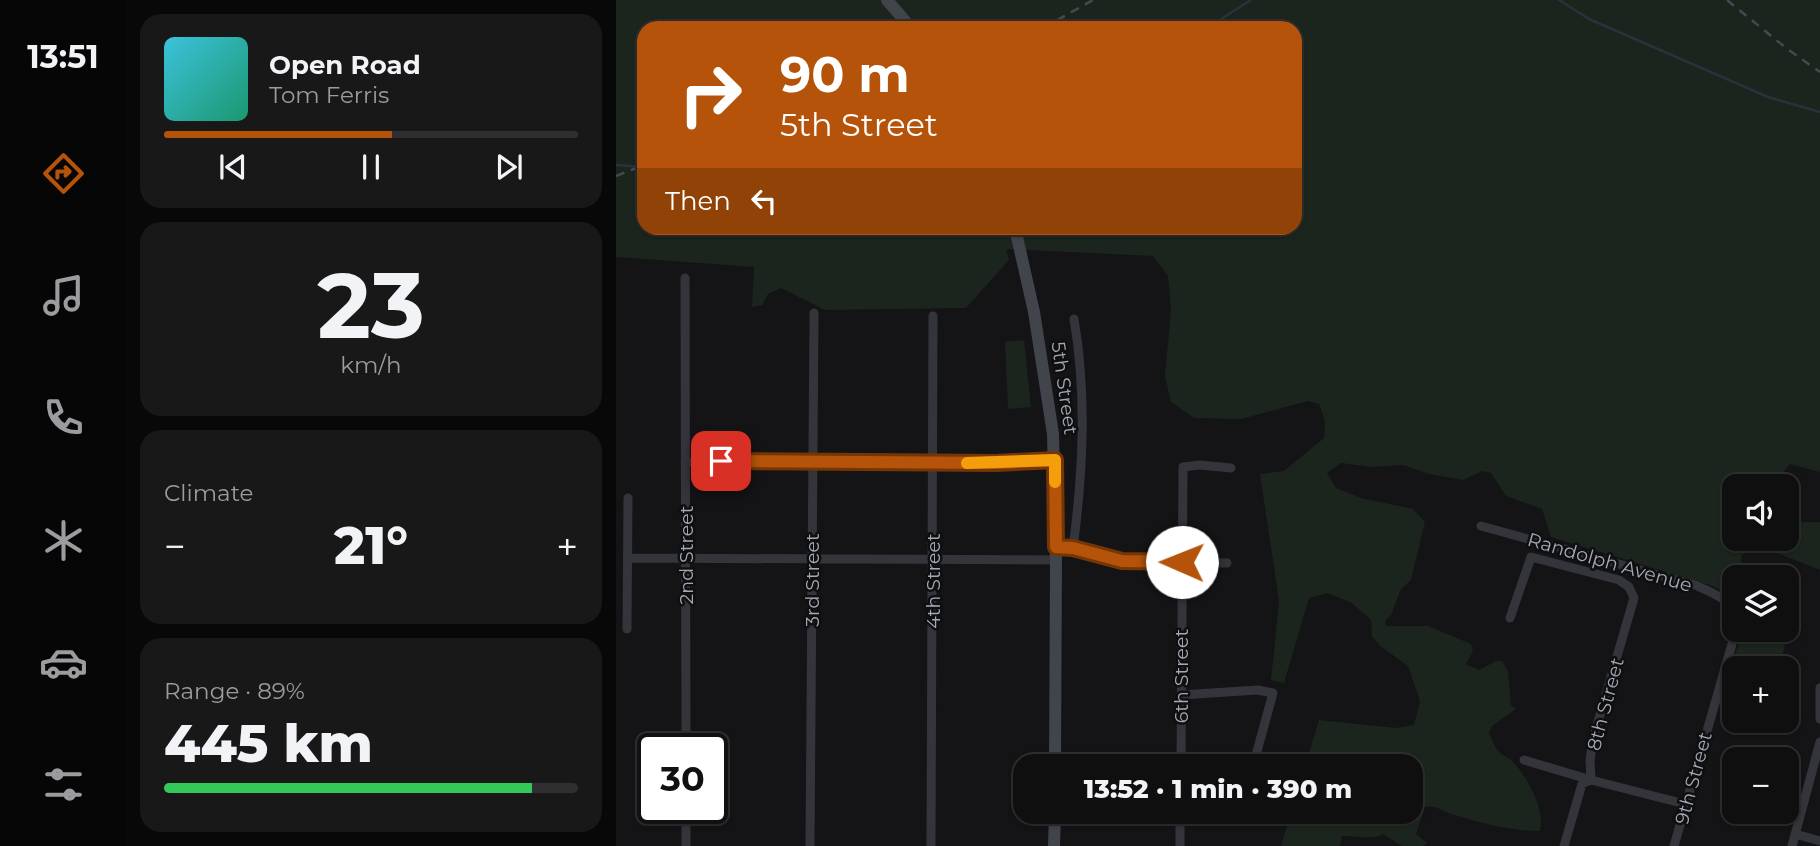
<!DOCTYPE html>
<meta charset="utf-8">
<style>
:root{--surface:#0f0f10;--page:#181819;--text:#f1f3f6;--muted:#9b9c9f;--line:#2f2f30;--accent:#b45309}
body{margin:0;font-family:Montserrat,sans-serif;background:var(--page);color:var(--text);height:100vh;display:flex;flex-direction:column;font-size:26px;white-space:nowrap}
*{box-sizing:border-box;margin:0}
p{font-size:23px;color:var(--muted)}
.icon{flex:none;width:38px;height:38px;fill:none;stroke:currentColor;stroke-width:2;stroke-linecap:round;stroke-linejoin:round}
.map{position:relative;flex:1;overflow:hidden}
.panel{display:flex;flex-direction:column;gap:14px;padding:14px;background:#080809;width:490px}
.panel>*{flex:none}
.guide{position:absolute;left:21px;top:21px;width:665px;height:214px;border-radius:21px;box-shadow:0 2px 5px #0004,0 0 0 2px var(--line);background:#b45309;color:#fff;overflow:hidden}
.buttons{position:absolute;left:1106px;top:474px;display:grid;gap:14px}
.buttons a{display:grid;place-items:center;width:77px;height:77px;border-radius:14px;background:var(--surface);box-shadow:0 2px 5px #0004,0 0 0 2px var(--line);font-size:35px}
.speed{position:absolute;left:21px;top:733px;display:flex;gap:14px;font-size:35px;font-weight:700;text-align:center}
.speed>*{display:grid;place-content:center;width:91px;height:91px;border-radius:50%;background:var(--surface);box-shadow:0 2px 5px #0004,0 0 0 2px var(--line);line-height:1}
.speed .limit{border:4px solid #111;border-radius:10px;background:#fff;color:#111}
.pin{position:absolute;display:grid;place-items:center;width:60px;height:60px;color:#fff;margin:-30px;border-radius:14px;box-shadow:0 4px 10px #0006}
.me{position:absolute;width:77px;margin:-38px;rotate:271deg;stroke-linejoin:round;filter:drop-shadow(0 0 5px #0008)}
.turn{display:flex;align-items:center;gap:24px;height:147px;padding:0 28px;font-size:32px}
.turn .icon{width:91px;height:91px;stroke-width:2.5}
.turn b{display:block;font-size:49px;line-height:60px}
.then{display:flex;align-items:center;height:66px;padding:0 28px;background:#0003;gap:14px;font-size:26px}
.big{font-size:52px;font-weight:800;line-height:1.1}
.panel .widget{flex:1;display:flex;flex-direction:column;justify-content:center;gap:10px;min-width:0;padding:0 24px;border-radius:21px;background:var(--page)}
.panel .dial{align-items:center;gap:0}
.dial b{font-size:91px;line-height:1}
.song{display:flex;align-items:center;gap:21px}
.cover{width:84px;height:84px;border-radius:10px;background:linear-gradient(135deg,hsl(190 70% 55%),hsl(160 70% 35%))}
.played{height:7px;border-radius:4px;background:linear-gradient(90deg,var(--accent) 55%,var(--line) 55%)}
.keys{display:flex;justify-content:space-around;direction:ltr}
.heat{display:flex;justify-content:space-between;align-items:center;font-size:38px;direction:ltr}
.charge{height:10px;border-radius:5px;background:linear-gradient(90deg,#34c759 89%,var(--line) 0)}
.trip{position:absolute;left:397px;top:754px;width:410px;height:70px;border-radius:21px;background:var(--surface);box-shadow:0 2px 5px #0004,0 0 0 2px var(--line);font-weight:800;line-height:70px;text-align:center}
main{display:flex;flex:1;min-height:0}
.tab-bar{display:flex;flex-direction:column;width:126px;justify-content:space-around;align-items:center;background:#060606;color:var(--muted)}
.tab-bar .icon{width:49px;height:49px}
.tab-bar .selected{color:var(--accent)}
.tab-bar b{font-size:32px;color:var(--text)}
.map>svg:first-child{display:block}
.green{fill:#1b241d;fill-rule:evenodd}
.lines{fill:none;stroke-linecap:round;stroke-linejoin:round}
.stream{stroke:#29323a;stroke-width:2.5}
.street{stroke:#34353b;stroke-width:9}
.secondary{stroke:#42444b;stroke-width:12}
.rail{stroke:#474950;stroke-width:2.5;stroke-dasharray:9 7;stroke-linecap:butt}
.route-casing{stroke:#753606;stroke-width:18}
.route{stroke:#b45309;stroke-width:12}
.slow{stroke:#f59e0b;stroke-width:12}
.labels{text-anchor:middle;stroke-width:5;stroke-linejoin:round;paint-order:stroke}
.street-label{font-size:19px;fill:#a4a9b7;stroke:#0f0f10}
</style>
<main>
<nav class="tab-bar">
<b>13:51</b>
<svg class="icon selected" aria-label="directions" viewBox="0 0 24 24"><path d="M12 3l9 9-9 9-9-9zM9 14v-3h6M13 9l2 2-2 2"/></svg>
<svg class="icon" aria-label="music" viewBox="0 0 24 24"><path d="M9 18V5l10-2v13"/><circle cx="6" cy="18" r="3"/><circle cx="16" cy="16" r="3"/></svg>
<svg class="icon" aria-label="phone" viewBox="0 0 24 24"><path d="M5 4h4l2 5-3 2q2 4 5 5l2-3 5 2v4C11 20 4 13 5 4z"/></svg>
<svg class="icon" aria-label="climate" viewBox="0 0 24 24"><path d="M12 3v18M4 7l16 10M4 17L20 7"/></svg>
<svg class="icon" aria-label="car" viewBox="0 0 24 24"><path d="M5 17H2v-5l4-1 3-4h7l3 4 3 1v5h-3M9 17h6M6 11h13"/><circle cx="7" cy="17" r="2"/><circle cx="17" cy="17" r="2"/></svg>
<svg class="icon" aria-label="filters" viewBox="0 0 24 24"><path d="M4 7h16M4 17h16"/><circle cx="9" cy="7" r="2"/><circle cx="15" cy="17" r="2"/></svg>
</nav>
<section class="panel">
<div class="widget">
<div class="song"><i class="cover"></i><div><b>Open Road</b><p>Tom Ferris</p></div></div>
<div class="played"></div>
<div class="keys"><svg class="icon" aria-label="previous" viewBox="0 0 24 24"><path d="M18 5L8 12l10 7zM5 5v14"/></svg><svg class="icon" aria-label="pause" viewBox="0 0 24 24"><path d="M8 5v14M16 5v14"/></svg><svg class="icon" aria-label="next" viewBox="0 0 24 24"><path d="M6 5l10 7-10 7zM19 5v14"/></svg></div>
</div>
<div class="widget dial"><b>23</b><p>km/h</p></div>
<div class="widget"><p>Climate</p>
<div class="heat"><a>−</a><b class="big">21°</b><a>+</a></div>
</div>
<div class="widget"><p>Range · 89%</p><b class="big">445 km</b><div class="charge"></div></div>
</section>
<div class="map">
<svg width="1204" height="846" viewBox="0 0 1204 846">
<rect width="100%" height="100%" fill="#141416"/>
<!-- green -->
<path class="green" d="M0,0H1204V472L1174,464L1157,486H1118V539H1171V517L1185,522H1204V570L1154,550L1136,548L1126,555L1122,577L1118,578V594L1107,592L1097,586L935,537L926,509L890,496L875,473L866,471L847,480L813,474L787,465L756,467L725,463L711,473L720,488L745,498L797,509L809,522L795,580L785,589L775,615L769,621L770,626H812L855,644L857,651L850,664L863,670L880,661H886L892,671L895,705L900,709L876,726L873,733C876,739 879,748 883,752C887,756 893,758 897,762C912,778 929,809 924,831C894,831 864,823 835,814C825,811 821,805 809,807L800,834L811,843L807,846H786L767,834C754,841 741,835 726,836L724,846H665L675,812H794V766H689L703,720L780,728L798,725L804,701L792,666L764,646L756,636L755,620L736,603L711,593L693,598L668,683L655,680L663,601L644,474L668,471L708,438L709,421L703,404L692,401L625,419L578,418L555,402L549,376L555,309L552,276L537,256L390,249L393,260L350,308L209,310L165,288L152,294L146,305L136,307L138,267L0,257ZM28,28H679V228H28Z
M408,340L415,407L392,409L389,342Z
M1171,618L1173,624L1164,668H1118V698L1107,696L1105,692L1128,630H1171Z"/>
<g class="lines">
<!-- stream -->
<path class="stream" d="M943,0L973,19L1152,97L1204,112
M591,28L635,0
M0,165L28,167"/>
<!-- street -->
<path class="street" d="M69,278L70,749
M69,462L380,463L439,460
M865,526L1079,585C1095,592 1116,599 1118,618
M440,547L457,548L506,561L611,563
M457,548C467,472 471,395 458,319
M13,558L440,560
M894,618L915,557L1003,580L1013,587L1018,598L977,739L974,760L975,780
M11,629L12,498
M1204,688V719
M565,695L642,690L657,693L637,766
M908,760L975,780L1069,804
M565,766L567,467L584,465L615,468
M1179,834L1204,841
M70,846V808
M194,846L198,313
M315,846L317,316
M564,846V812
M948,846L966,784L975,780
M1058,846L1120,630
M1176,846L1204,742"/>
<!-- secondary -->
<path class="secondary" d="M271,0L295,28
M399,228L418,312L437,434L440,560L439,766
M438,846L439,812"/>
<!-- rail -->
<path class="rail" d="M1111,0L1170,48L1204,72
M427,28L477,0
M0,176L28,165"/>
</g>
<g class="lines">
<!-- route casing -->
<g class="route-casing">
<path id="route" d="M105,461L380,463L439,460L440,547L457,548L506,561L566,562"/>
</g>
<!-- route -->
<use href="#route" class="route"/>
<!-- slow -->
<path class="slow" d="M351,463L439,460V482"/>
</g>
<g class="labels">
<!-- street labels -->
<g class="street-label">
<text transform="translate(449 388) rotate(82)" y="7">5th Street</text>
<text transform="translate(70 555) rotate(-90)" y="7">2nd Street</text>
<text transform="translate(994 562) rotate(16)" y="7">Randolph Avenue</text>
<text transform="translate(196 580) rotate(-90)" y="7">3rd Street</text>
<text transform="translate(317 581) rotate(-90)" y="7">4th Street</text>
<text transform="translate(565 676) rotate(-90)" y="7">6th Street</text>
<text transform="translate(989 704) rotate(-75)" y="7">8th Street</text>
<text transform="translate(1077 778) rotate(-75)" y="7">9th Street</text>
</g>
</g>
</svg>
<div class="buttons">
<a><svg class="icon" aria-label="sound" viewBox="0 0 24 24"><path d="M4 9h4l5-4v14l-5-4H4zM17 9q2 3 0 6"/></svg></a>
<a><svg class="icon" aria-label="layers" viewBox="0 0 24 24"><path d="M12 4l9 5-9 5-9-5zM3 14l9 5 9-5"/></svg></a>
<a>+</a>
<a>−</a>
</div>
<div class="speed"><div class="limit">30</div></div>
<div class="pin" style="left:105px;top:461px;background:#d93025"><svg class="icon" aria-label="arrive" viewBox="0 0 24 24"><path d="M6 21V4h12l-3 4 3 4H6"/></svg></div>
<svg class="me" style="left:566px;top:562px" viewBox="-20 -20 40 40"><circle r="19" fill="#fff"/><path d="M0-13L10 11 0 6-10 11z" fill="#b45309"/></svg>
<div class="trip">13:52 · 1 min · 390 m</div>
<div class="guide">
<div class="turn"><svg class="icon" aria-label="right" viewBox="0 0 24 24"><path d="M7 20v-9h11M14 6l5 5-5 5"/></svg><div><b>90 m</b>5th Street</div></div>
<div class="then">Then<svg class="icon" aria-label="left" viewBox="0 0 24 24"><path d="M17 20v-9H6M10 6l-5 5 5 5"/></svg></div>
</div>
</div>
</main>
